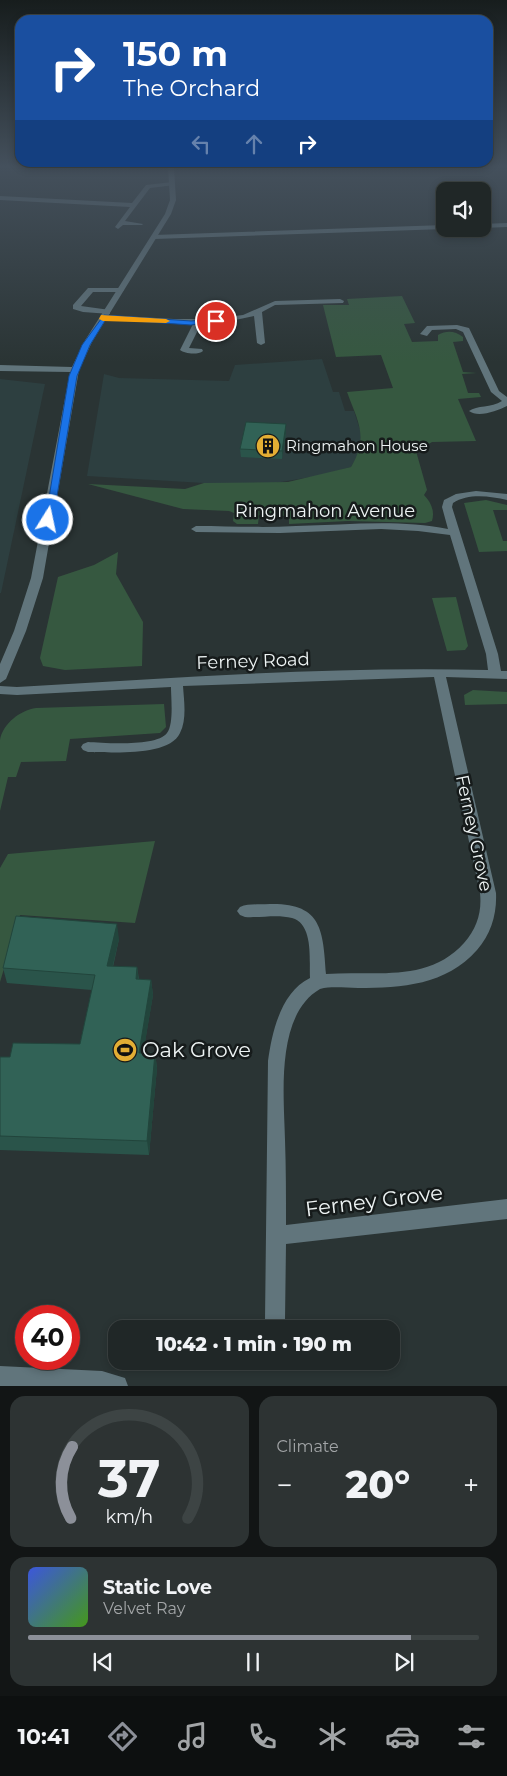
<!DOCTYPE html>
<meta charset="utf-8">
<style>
:root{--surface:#202727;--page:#2d3333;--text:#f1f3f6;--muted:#a2a5a7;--line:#3d4444;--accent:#8c9099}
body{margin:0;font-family:Montserrat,sans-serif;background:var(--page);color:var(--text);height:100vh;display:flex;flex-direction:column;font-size:19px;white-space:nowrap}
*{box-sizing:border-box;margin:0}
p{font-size:16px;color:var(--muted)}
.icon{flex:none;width:28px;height:28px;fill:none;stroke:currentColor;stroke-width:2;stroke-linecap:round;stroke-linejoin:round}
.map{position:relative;height:1386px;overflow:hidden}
.panel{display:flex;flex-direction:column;gap:10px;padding:10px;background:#121515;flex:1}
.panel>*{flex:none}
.guide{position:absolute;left:15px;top:15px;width:478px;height:152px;border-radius:15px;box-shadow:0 2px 8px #0003,0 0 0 1px var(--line);background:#1a4fa0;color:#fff;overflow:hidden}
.buttons{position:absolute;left:436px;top:182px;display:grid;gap:10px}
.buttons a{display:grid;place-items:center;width:55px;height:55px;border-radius:10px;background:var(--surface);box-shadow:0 2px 8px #0003,0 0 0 1px var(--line);font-size:25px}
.speed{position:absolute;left:15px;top:1305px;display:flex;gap:10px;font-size:25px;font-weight:700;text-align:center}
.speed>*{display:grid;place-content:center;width:65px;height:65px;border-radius:50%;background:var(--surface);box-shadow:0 2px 8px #0003,0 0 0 1px var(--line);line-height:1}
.speed .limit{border:8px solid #d22;background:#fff;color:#111}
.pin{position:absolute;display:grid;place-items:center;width:42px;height:42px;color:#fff;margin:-21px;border:2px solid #fff;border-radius:50%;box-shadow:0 1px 5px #0007}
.me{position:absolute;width:55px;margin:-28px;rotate:10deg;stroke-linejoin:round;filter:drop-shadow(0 0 4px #0008)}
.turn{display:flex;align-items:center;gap:18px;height:105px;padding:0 25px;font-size:22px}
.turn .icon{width:65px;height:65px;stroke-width:2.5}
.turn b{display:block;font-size:35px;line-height:42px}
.lanes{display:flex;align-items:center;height:48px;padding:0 25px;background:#0003;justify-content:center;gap:25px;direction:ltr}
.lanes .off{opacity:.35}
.big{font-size:38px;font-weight:800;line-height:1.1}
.panel .tile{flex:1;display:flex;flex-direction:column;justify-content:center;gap:8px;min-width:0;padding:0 18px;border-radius:15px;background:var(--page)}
.panel .dial{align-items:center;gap:0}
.dial svg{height:130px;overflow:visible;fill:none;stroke:var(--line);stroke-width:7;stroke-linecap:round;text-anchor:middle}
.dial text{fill:var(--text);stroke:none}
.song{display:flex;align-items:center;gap:15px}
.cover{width:60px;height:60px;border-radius:8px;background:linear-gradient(135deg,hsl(230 70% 55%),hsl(100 70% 35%))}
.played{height:5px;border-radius:2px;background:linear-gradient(90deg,var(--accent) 85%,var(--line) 85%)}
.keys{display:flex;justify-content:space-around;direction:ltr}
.heat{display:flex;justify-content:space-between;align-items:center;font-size:28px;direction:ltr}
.panel .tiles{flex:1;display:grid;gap:10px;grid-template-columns:1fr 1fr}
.tile:last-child{grid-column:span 2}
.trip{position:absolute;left:108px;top:1320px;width:292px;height:50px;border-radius:15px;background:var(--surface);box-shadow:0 2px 8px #0003,0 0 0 1px var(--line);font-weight:800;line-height:50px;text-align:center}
.menu{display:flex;height:80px;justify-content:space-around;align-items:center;background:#0d1010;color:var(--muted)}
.menu .icon{width:35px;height:35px}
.menu .on{color:var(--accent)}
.menu b{font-size:22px;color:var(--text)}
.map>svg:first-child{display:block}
.built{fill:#2d3f40}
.green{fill:#365840}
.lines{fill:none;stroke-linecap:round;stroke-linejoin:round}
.minor{fill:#61757c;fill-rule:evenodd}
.tertiary{fill:#61757c;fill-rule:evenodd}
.wall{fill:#2a544a}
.shaded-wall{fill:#22453c}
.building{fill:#316256;stroke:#22453c}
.route{fill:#1a73e8;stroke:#114b97}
.slow{fill:#f59e0b}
.labels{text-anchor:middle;stroke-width:5;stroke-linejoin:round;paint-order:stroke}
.far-poi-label{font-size:15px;fill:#eef4f4;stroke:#161b1b;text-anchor:start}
.street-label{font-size:18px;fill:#eef4f4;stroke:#161b1b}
.near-poi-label{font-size:21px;fill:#eef4f4;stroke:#161b1b;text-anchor:start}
.near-street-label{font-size:21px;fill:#eef4f4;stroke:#161b1b}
</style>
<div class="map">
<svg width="507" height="1386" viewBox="0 0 507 1386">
<rect width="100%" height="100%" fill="#2a3434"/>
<!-- built -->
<path class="built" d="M322,359L333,392H339L345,411H354L362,436L357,457L351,467L317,476L275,483H204L87,476L104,374L119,378L229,381L235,365Z
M0,379L45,384L1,593H0Z"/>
<!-- green -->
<path class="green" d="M402,296L415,323L404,324L412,342L438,341V335C447,330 455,331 463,337V341L453,342L463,372L477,373L462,374L468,393H479L481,397L458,399L476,441L432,442L416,451L427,490L424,495C431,502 435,511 432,521L425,523L348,521L289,524V516L259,515L258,524H237L233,521L234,513L229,511L183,509L88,484L185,489L204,483L288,482L351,467C369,437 358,422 347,392L393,388L381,355L336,357L323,305H349L347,299Z
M486,500L507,505V510H493L503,541H507V551L479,552L464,503Z
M118,552L116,574L143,622L142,666L65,670L43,666L40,658L58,577L94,565Z
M456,597L468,646L465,650L447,651L432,598Z
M473,690L507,692V704L465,705L464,695Z
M164,704L166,727L160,733L70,739L66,761L21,762L16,777H8L0,811C0,792 0,756 0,740C3,723 21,710 36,708Z
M155,841L135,923L20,915L0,982V868L8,854Z"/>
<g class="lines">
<!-- minor -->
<path class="minor" d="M173,182L175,185L150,188L125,221L143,224L142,225H123L118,229L115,227L130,207L0,200V196L132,203L146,185Z
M507,223V227L482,228V224Z
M445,225V229L154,239L151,237L154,235Z
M88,288H120L124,290L120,292H93L81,306L110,310V314L83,312L73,309V305Z
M340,299L344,301L343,303L275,305L262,312L265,343L261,345L257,343L254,316L226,322L201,324L189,348L202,349L203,351C198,355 185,354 180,350L193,324L104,319L100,317L104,315L174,319H209L243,315L275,301Z
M457,325L469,328L499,391L507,397V406C497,411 478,418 469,411C477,405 491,408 502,401L491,392L463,332L456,329L432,330L427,336L420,334L427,326Z
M476,491L507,494V500C490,496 468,493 453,503L452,507L498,654L501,671H507V679L446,677L496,893C497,914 491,934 477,950C446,985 402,988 358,988C345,988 332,986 320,989C275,1015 284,1096 285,1140C286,1168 286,1196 286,1225L507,1199V1219L286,1244L285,1320L282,1327H268L265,1320L268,1061C272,1032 281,992 310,978C309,961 314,924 292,918C277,914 260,918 245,917L240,915L237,911L240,907C249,903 260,905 270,904C322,903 323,930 326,974C374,970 427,984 464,943C477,928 482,912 480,893L434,677L183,686C184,701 187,719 180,733C169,757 111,752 88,752L83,750L81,747L83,744L88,742C104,743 157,747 167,733C174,724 171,697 171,687L17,695L0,694V686L17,687C174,678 331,666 488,670L486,654L450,535L418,531L381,529L280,533L196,532L191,529L196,526C229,526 262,528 296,526C347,525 398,519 448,529L442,507L444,500L456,494Z
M0,1366L102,1371L125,1378L128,1386H0Z"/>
<!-- tertiary -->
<path class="tertiary" d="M168,168H174L176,200L171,214L92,342L79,370L43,578L26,631L6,679L0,683V664L14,631L31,578L70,372L0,371V365L72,367L84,342L165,214L170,200Z"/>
</g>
<!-- wall -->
<path class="wall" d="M286,424V432L282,459L241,457L240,449Z
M119,939L113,967H137L139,979L151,980L153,995L143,1053H155L157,1068L149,1155L0,1150V1057H10L80,1044L92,990L7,983L3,968Z"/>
<!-- shaded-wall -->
<path class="shaded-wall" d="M286,424V432L282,459V451Z
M117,924L119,939L109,981L107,966Z
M137,967L139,983L136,979Z
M151,980L153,995L141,1067L139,1053Z
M155,1053L157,1068L149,1155L147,1141Z"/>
<!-- building -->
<path class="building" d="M246,422L286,424L282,451L240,449Z
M16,916L117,924L107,966L137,967L136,979L151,980L139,1053H155L147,1141L0,1136V1057H10L13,1043L80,1044L95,975L3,968Z"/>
<!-- sky -->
<linearGradient id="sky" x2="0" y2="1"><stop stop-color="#171d1d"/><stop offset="0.46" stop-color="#44505c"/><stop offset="1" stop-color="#44505c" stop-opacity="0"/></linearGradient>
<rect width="507" height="362" fill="url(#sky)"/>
<!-- route -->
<path class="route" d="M104,315L191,321L216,319L219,321L191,325L106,319L90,345L77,376L53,520L45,522L69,376L82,345Z"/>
<!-- slow -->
<path class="slow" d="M101,315L166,319L170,321L166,323L103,321L99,319Z"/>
<!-- icons -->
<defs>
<g id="building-disc" transform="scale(1.25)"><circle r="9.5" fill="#e3ae34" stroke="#161b1b"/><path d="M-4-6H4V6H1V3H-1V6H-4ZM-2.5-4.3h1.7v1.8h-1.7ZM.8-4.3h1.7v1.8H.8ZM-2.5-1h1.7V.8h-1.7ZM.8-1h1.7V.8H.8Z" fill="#111"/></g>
<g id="stadium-disc" transform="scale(1.25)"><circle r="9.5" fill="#e3ae34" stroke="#161b1b"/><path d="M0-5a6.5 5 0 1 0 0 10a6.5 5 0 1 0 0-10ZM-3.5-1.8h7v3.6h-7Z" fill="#111"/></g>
</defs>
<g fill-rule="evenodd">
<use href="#building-disc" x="268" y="446"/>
<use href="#stadium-disc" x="125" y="1050"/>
</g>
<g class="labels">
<!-- far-poi labels -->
<g class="far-poi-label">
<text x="286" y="451">Ringmahon House</text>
</g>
<!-- street labels -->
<g class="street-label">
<text x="325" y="517">Ringmahon Avenue</text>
<text transform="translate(253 661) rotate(-2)" y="6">Ferney Road</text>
<text transform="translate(474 833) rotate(78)" y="6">Ferney Grove</text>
</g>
<!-- near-poi labels -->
<g class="near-poi-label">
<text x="142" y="1057">Oak Grove</text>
</g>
<!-- near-street labels -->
<g class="near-street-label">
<text transform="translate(374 1201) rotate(-7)" y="7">Ferney Grove</text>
</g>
</g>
</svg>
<div class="buttons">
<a><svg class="icon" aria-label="sound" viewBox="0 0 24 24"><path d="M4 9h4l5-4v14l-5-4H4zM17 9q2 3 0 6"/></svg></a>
</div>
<div class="speed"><div class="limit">40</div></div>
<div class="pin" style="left:216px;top:321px;background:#d93025"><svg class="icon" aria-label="arrive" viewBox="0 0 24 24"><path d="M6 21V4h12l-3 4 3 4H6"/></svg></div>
<svg class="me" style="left:48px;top:520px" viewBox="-20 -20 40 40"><circle r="17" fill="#1a73e8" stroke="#fff" stroke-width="3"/><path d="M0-11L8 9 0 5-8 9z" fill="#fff"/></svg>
<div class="trip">10:42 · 1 min · 190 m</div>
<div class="guide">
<div class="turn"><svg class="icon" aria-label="right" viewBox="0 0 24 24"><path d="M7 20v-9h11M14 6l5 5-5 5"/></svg><div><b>150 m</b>The Orchard</div></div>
<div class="lanes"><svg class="icon off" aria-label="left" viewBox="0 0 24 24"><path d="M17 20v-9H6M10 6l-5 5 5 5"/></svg><svg class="icon off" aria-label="ahead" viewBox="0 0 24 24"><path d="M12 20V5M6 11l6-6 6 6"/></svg><svg class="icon" aria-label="right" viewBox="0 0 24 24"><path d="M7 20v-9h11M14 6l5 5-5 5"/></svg></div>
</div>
</div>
<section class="panel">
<div class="tiles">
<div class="tile dial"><svg viewBox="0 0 100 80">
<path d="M14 69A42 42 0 1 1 86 69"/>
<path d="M14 69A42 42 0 0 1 15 25" stroke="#8c9099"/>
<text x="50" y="56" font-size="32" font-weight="700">37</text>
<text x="50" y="72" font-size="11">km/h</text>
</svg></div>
<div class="tile"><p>Climate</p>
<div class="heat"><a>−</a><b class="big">20°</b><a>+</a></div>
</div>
<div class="tile">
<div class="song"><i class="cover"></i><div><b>Static Love</b><p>Velvet Ray</p></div></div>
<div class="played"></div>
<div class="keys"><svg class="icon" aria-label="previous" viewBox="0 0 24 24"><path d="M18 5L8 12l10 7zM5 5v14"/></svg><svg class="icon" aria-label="pause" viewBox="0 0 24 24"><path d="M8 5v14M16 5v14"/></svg><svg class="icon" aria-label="next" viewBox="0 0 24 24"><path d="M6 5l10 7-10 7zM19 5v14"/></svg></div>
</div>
</div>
</section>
<nav class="menu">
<b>10:41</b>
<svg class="icon on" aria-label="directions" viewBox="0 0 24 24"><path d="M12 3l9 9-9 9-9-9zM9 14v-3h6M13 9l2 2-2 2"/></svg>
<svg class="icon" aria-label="music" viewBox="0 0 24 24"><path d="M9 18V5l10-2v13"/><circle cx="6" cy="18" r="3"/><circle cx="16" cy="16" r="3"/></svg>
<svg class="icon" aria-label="phone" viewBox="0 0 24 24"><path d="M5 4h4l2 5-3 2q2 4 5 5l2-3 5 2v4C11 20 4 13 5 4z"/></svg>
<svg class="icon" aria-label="climate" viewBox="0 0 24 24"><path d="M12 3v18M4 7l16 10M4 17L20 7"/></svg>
<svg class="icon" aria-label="car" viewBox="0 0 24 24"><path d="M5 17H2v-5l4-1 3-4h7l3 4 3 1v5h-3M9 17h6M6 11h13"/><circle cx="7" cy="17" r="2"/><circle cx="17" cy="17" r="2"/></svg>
<svg class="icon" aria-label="filters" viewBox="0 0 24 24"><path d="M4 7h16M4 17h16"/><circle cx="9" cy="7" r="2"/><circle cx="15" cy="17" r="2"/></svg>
</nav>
